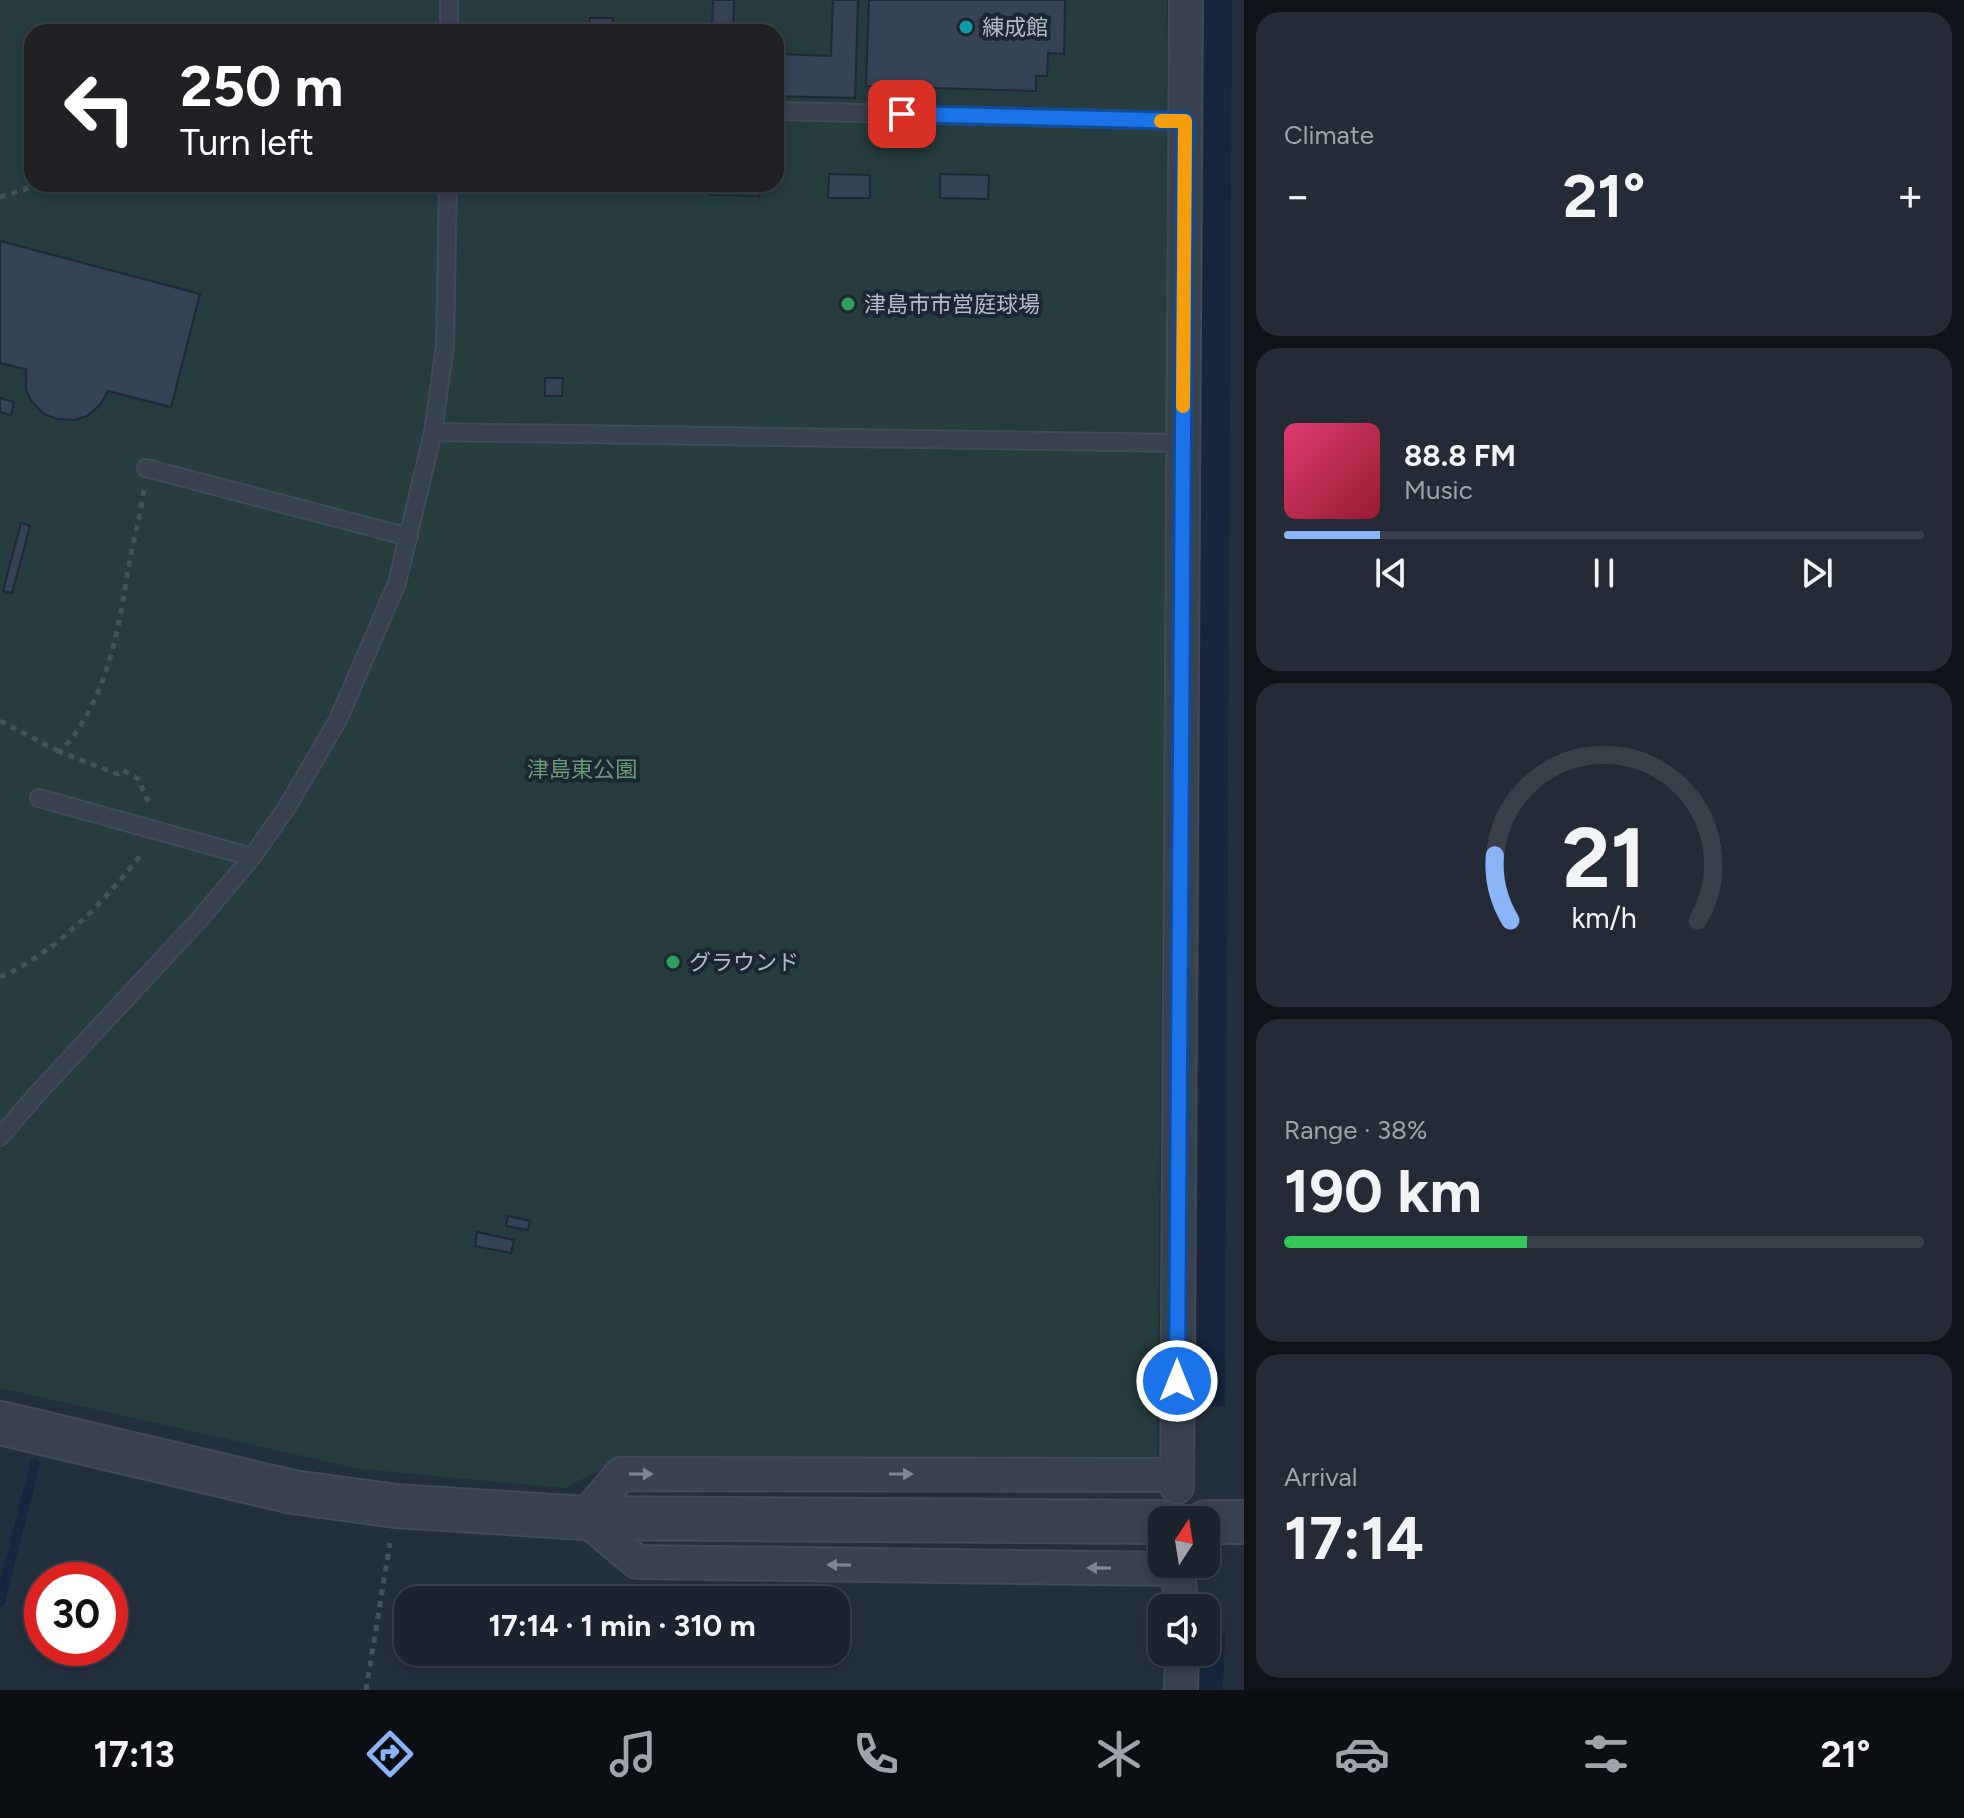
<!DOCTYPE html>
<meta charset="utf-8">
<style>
:root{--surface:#1b232e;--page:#242b36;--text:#f1f3f6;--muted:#a0a4aa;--line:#39404a;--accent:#8ab4f8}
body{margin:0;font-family:Figtree,"Noto Sans JP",sans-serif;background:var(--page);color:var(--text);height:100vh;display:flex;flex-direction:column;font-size:30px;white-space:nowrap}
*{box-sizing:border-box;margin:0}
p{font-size:26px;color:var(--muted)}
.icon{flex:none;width:44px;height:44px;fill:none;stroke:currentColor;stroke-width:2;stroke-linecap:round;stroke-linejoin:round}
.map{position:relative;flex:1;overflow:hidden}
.panel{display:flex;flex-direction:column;gap:12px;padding:12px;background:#0f1319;width:720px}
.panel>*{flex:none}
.top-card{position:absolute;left:24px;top:24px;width:760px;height:168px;border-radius:24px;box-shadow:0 4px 12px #0003,0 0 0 2px var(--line);background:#202124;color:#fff;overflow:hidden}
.needle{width:52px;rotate:12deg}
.fabs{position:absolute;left:1148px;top:1506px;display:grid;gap:16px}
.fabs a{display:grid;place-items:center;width:72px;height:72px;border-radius:16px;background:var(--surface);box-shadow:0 4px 12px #0003,0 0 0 2px var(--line);font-size:40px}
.speed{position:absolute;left:24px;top:1562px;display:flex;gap:16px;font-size:40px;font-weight:700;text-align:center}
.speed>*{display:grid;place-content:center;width:104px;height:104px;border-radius:50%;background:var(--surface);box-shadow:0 4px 12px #0003,0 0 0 2px var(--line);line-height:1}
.speed .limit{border:12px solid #d22;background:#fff;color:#111}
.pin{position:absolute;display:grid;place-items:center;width:68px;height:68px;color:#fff;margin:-34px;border-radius:16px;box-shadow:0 4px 12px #0006}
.me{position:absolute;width:88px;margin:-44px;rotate:0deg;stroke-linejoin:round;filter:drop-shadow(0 0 6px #0008)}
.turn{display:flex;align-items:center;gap:28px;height:168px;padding:0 24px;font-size:36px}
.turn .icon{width:104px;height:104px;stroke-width:2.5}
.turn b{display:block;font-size:56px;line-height:68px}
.big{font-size:60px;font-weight:700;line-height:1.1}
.panel .card{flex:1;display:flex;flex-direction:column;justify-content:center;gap:12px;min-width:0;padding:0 28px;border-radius:24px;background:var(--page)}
.panel .dial{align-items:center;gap:0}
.dial svg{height:208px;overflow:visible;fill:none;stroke:var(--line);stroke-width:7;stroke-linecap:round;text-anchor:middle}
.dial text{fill:var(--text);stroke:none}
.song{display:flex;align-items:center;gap:24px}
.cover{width:96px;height:96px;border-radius:12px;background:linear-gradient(135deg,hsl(340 70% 55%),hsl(350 70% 35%))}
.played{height:8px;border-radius:4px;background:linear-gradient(90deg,var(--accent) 15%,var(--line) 15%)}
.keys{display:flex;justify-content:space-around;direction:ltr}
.heat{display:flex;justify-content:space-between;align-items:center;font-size:44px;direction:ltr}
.charge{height:12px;border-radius:6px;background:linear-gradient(90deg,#34c759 38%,var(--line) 0)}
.trip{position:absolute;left:394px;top:1586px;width:456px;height:80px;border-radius:24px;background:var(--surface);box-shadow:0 4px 12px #0003,0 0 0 2px var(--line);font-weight:700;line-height:80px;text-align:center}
.tab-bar{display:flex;height:128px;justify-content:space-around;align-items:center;background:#0b0e12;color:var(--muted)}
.tab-bar .icon{width:56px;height:56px}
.tab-bar .active{color:var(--accent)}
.tab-bar b{font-size:36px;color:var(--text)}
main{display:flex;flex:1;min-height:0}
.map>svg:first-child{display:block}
.green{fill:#263c3f;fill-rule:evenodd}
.water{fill:#17263c}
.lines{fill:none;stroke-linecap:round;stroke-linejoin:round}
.stream{stroke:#17263c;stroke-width:10}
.building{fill:#364354;stroke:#1f2835;stroke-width:2}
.service-casing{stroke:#414a57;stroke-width:20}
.minor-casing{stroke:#414a57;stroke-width:36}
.tertiary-casing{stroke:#414a57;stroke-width:46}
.path{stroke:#3f5557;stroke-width:5;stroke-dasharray:6 6;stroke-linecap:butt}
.service{stroke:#38414e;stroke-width:16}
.minor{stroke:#38414e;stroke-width:32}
.tertiary{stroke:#38414e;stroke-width:42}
.oneway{fill:#7c8592}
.route-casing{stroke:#114b97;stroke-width:20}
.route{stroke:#1a73e8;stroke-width:14}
.slow{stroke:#f59e0b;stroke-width:14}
.culture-dot{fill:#0f9aa8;stroke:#1d2633;stroke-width:3}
.leisure-dot{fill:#2e9e5b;stroke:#1d2633;stroke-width:3}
.labels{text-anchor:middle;stroke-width:8;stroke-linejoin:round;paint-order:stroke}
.poi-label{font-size:22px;fill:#b4bcc9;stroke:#1d2633;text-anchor:start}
.park-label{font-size:22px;fill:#6b9a76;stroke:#1d2633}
</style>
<main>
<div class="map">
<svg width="1244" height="1690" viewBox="0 0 1244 1690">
<rect width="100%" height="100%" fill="#242f3e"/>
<!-- green -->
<path class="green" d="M0,0H1167L1166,427L1157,1464L621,1459L565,1488L360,1469L0,1388ZM32,32H776V184H32Z"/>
<!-- water -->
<path class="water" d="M1203,0H1232L1225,1406L1197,1407Z
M1206,1632L1225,1634L1223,1690H1196V1652H1206Z"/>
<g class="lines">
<!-- stream -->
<path class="stream" d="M0,1602L35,1464"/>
</g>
<!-- building -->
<path class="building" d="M713,0H734L733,32H712Z
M833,0H858L855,98L776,96V54L831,56Z
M869,0H1065L1064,54L1048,53L1047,76H1036V91L866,86Z
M590,18H613V25H621V32H549V24H589Z
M829,174L870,175V198H828Z
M940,174L989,175L988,199L940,198Z
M710,184H759V196L710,195Z
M0,241L200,294L171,407L108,391L100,405L87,416L74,420L57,419L44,414L32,402L26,390V369L0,363Z
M545,378H563L562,396H545Z
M0,398L14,402L11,415L0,412Z
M21,523L30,526L12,593L3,591Z
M508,1216L530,1221L528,1230L506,1226Z
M477,1232L514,1240L511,1253L475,1246Z"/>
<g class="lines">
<!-- service casing -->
<g class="service-casing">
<path id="service" d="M449,32V0
M776,111L1185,121
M433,432L1183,443
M146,468L409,537
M39,798L252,857
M0,1137L37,1094L199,920L252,857L287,807L338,720L397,583L433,432L445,346L448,184"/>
</g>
<!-- minor casing -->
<g class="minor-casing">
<path id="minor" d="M1177,1475L621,1474L584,1518L637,1562L1177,1569
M1177,1487L1186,0
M1177,1564L1182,1608
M1181,1690L1182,1652"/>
</g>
<!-- tertiary casing -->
<g class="tertiary-casing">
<path id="tertiary" d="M0,1423L293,1492L396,1506L584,1518L1162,1522
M1206,1522H1244"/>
</g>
<!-- path -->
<path class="path" d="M0,197L41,184
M144,490C140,517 133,543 128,569C119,631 105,705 60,752L118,774L123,770L138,779L150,805
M0,721L60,752
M0,977C56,953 106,900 143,852
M366,1690L390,1543"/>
<!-- service -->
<use href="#service" class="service"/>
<!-- minor -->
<use href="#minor" class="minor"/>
<!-- tertiary -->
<use href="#tertiary" class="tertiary"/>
</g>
<!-- one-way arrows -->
<defs><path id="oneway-solid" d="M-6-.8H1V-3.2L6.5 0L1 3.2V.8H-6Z" transform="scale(2)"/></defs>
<g class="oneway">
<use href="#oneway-solid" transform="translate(641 1474)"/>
<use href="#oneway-solid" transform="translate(901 1474)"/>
<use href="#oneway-solid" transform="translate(839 1565) rotate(-179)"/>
<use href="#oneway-solid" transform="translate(1099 1568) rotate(-179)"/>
</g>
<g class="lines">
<!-- route casing -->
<g class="route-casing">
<path id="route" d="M902,114L1185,121L1177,1381"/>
</g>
<!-- route -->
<use href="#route" class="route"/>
<!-- slow -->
<path class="slow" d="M1161,121H1185L1183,406"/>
</g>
<!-- markers -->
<circle class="culture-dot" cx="966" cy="27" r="8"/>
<g class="leisure-dot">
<circle cx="848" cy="304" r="8"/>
<circle cx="673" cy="962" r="8"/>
</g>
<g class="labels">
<!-- poi labels -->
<g class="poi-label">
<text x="982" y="35">練成館</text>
<text x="864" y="312">津島市市営庭球場</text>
<text x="689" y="970">グラウンド</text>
</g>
<!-- park labels -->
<g class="park-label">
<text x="582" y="777">津島東公園</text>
</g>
</g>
</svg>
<div class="fabs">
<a><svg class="needle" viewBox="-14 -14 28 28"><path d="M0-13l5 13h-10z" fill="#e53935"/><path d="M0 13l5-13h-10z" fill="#a0a4aa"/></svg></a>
<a><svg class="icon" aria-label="sound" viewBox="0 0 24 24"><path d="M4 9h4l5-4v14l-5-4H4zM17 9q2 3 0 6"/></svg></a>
</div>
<div class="speed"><div class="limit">30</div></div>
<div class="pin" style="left:902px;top:114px;background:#d93025"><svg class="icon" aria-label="arrive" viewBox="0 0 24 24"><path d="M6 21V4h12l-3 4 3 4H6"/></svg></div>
<svg class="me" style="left:1177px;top:1381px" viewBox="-20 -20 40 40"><circle r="17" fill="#1a73e8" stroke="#fff" stroke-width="3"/><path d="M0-11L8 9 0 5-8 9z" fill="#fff"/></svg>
<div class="trip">17:14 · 1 min · 310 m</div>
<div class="top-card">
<div class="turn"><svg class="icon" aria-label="left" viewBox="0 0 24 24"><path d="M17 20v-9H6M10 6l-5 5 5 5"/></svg><div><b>250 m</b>Turn left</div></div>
</div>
</div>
<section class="panel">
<div class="card"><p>Climate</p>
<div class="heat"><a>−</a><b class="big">21°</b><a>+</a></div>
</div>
<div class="card">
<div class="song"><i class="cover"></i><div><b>88.8 FM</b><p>Music</p></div></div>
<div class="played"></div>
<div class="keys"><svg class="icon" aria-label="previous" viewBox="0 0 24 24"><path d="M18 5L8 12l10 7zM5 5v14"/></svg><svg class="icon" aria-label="pause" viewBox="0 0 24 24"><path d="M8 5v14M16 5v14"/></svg><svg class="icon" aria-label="next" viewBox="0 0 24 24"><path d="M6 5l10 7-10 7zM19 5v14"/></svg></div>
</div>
<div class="card dial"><svg viewBox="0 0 100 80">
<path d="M14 69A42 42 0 1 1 86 69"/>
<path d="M14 69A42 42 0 0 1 8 44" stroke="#8ab4f8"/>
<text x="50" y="56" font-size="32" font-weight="700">21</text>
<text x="50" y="72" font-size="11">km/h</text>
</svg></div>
<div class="card"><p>Range · 38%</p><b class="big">190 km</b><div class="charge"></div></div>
<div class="card"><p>Arrival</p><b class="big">17:14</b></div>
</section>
</main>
<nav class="tab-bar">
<b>17:13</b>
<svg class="icon active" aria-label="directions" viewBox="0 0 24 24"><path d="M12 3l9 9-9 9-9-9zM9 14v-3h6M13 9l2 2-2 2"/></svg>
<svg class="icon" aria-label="music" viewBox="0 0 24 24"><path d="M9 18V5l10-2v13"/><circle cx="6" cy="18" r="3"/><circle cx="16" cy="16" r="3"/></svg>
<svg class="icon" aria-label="phone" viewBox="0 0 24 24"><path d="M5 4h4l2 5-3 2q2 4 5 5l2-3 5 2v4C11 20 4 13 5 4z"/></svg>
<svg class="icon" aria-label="climate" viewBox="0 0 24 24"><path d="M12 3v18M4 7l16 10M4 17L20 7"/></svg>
<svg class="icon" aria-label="car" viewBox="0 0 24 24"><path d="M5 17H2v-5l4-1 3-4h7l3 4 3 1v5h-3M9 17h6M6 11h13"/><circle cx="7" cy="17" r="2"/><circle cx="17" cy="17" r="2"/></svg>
<svg class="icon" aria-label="filters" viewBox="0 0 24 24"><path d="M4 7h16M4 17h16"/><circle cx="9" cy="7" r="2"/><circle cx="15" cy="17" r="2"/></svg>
<b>21°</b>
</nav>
